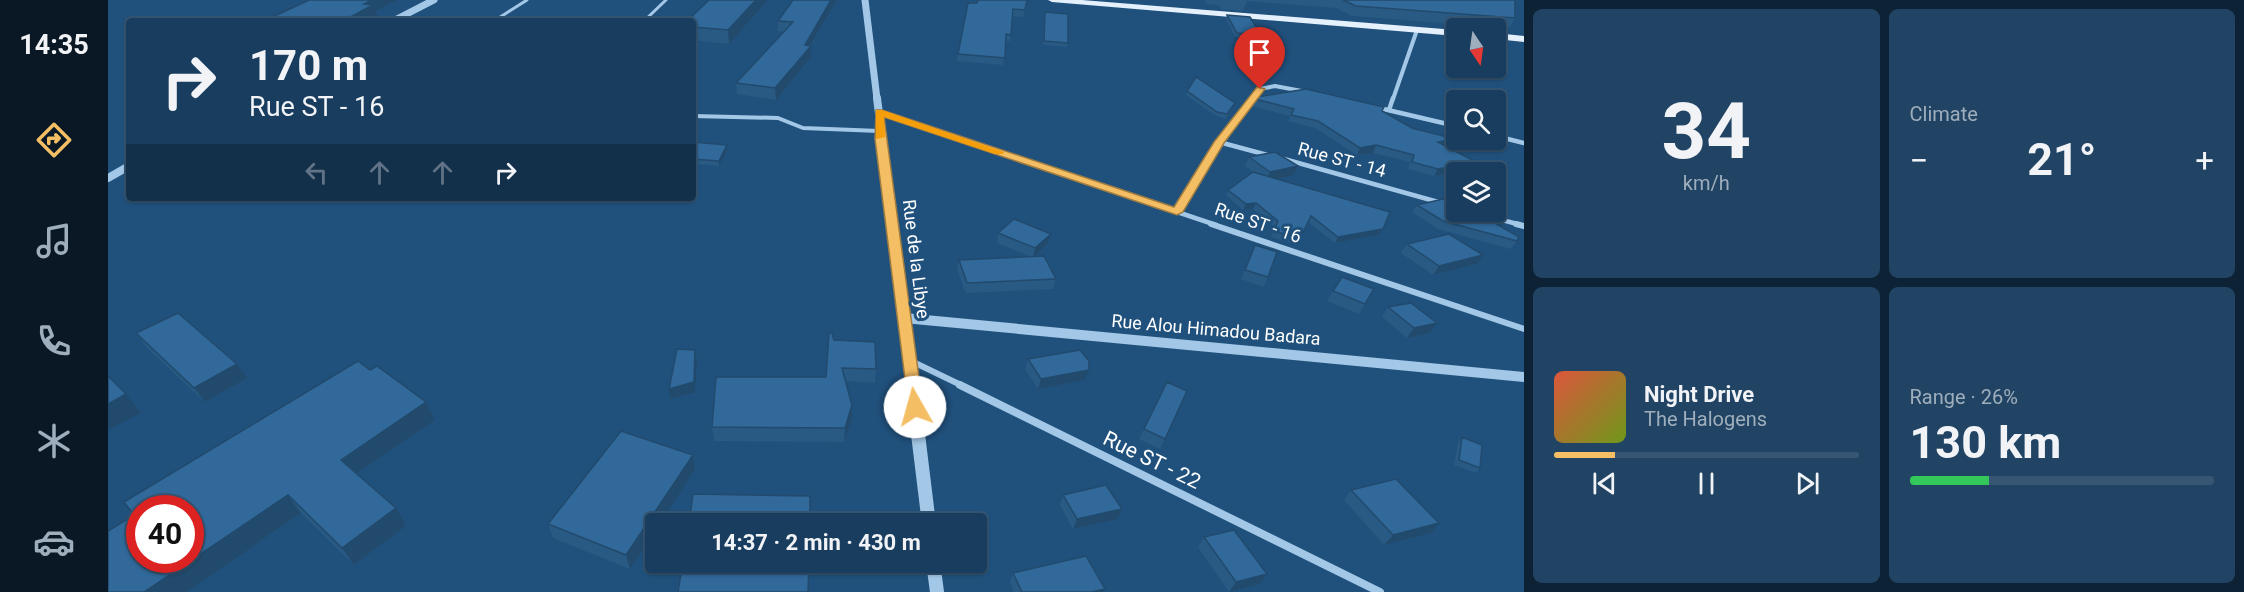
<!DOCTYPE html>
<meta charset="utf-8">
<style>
:root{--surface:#183d5e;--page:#214464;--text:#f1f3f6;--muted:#9faebc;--line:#365673;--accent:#f4be64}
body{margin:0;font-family:Roboto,sans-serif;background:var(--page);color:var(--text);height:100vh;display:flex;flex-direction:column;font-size:22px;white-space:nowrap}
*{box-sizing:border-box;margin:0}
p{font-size:20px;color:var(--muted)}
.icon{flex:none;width:33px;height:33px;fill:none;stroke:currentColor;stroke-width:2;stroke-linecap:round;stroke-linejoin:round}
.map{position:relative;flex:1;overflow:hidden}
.sheet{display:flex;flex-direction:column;gap:9px;padding:9px;background:#0d2234;width:720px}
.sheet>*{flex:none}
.banner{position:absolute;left:18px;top:18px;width:570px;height:183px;border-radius:6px;box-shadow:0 2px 4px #0004,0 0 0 2px var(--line);background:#183d5e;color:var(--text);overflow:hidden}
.needle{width:39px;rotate:167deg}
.tools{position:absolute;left:1338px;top:18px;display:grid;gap:12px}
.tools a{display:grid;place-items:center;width:60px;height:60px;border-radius:6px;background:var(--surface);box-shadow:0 2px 4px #0004,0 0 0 2px var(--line);font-size:30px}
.speed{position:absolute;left:18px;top:495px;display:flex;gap:12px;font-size:30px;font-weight:700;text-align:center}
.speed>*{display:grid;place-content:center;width:78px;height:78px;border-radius:50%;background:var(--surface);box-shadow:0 2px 4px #0004,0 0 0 2px var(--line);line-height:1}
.speed .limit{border:9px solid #d22;background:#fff;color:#111}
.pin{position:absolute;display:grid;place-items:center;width:51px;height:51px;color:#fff;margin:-62px -26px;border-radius:50% 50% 50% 0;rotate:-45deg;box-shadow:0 0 6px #0007}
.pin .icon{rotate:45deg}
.me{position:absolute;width:66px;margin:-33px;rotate:353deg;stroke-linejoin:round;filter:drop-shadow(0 0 4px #0008)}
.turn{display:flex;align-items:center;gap:21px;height:126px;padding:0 24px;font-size:27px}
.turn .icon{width:78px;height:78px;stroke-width:2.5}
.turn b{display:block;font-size:42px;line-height:51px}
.lanes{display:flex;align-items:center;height:57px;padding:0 24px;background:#0003;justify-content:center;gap:30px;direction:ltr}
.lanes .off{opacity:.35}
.big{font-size:45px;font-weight:700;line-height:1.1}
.sheet .card{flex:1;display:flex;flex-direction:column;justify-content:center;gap:9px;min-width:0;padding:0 21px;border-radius:9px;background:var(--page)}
.sheet .dial{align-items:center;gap:0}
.dial b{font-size:78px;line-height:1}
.song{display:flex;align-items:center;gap:18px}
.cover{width:72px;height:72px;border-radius:9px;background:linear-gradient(135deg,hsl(10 70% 55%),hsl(80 70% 35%))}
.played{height:6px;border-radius:3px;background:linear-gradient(90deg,var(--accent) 20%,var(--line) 20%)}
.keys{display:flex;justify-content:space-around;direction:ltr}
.heat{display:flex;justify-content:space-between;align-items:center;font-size:33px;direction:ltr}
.charge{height:9px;border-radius:4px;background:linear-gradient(90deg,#34c759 26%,var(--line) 0)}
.sheet .tiles{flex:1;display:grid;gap:9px;grid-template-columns:repeat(2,1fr)}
.trip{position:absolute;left:537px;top:513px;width:342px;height:60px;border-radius:6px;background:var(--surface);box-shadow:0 2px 4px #0004,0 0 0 2px var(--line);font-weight:700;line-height:60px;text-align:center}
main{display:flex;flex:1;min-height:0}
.dock{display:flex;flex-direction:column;width:108px;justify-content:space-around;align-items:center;background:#0a1826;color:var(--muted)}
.dock .icon{width:42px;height:42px}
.dock .on{color:var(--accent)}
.dock b{font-size:27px;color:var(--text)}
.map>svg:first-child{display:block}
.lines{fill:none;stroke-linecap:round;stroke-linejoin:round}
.service-far1{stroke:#a3c8e7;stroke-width:3}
.service{stroke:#a3c8e7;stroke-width:4}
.minor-far3{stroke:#a3c8e7;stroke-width:4}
.minor-far2{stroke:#a3c8e7;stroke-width:4.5}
.minor-far1{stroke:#a3c8e7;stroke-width:6}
.minor{stroke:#a3c8e7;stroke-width:8}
.tertiary-far3{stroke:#a3c8e7;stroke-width:7}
.tertiary-far2{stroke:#a3c8e7;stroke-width:8}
.tertiary-far1{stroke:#a3c8e7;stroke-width:10}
.tertiary{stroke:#a3c8e7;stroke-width:14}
.primary{fill:#e5f0fd;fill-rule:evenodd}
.wall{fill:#295a84}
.shaded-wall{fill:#224a6c}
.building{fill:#30699a;stroke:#224a6c;stroke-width:1.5;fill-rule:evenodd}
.route{fill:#f4be64;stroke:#9f7c41;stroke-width:1.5}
.slow{fill:#f59e0b}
.labels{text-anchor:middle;stroke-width:6;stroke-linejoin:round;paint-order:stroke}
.street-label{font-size:18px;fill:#fff;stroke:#20517d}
.near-street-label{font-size:21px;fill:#fff;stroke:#20517d}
</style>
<main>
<nav class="dock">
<b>14:35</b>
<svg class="icon on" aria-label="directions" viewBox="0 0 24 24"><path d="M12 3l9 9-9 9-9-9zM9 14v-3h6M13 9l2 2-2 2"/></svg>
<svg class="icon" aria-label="music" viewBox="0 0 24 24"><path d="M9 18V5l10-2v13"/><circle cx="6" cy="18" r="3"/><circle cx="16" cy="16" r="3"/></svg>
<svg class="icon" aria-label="phone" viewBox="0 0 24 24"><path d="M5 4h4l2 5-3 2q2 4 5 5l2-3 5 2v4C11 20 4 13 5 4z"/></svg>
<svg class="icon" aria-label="climate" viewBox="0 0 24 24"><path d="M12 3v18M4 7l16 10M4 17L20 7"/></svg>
<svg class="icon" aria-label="car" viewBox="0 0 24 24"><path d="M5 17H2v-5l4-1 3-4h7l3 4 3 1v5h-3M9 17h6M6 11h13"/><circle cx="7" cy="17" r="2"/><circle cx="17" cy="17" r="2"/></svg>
</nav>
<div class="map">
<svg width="1416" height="592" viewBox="0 0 1416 592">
<rect width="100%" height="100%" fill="#20517d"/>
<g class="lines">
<!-- service-far1 -->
<path class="service-far1" d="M386,21L419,0
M536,21L558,0"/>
<!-- service -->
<path class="service" d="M585,116L670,118L695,128L771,131"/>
<!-- minor-far3 -->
<path class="minor-far3" d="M1144,99L1152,89L1167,86L1199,92
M1285,99L1309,30"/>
<!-- minor-far2 -->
<path class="minor-far2" d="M1267,107L1348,126
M1281,110L1285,98
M771,112L1108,225
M1388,136L1416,143
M1111,142L1163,156
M1176,159L1348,207
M1069,212L1111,142L1145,98
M1364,212L1413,225"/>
<!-- minor-far1 -->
<path class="minor-far1" d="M1103,224L1416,329
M1408,224L1416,226
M801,360L855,386"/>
<!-- minor -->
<path class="minor" d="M852,385L1272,592"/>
<!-- tertiary-far3 -->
<path class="tertiary-far3" d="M757,0L769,99
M285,21L326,0"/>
<!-- tertiary-far2 -->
<path class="tertiary-far2" d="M769,98L785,225
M0,178L21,166"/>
<!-- tertiary-far1 -->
<path class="tertiary-far1" d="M784,224L804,386
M796,318L1416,377"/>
<!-- tertiary -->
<path class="tertiary" d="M804,385L821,524
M825,562L829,592"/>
<!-- primary -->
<path class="primary" d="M940,0H974L1348,30V36L944,2Z
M1388,33L1416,36V42L1388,39Z"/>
</g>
<!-- wall -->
<path class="wall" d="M660,0L621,44L585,40V21Z
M685,0H729L703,46V57L668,100L629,94L628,83L676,32L670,31V21Z
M919,0L915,17L905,16L902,41H898L895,65L849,61L850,54L869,3Z
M1097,0H1407V18L1401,28L1244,16L1228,8L1139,1L1135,11L1113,9L1111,5L1099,4Z
M937,12L960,43L959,47L935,45Z
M1119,15L1153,35L1151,38L1127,37L1118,19Z
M1079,91L1127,103L1125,107L1117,119L1108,116L1078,95Z
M1147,99L1274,111L1304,128L1347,139L1343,146H1338L1363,170L1326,176L1300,169L1302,162L1265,153L1249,155L1207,128L1180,121L1182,116L1144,106Z
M585,142L619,145V151L611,166L585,164Z
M1141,157L1186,175L1169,179L1275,229L1271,235L1227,243L1200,222L1189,245L1163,237L1167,227L1145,209L1135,210L1118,195L1120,190L1145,172L1137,166Z
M1309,205L1409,241L1403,249L1330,229L1304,212Z
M890,233L940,243L926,257L948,279L945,289L858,293L849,270L851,260L923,257L889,243Z
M1299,244L1369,264L1325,275L1293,253Z
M1147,245L1160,277L1155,287L1133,279Z
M1266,289L1251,314L1219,301L1225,291Z
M1280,307L1322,333L1299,338L1274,317Z
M28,333L139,378L97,402L39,348Z
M726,340L768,369L767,383L737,381L744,405V419L736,442L606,441L604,427L718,377Z
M920,359L981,370L977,380L930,389L917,369Z
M262,370L318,402L327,420L249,474L298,526L246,565L193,513L79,592H0L26,515Z
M1079,391L1052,449L1031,439L1036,429Z
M1354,437L1372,468L1368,473L1346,465L1350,442Z
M585,455L587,469L522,569L445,538L440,524Z
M1243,490L1331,523L1323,533L1276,545L1236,500Z
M955,495L1014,509L1010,519L965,529L952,505Z
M1096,537L1152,584L1121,592L1090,547Z
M905,573L995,592H906L902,582Z"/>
<!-- shaded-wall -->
<path class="shaded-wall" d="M264,0H289L268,11L270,17L261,21H235L256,4Z
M648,0H660L621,44L620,30Z
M723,0H729L701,48L703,46V57L668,100L667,88L697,45Z
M1347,139L1343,146L1325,149L1330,142Z
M619,145V151L611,166V161Z
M1268,145L1265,153L1249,155L1252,148Z
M1368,162L1363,170L1326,176L1330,169Z
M1190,166L1186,175L1158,181L1162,172Z
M1148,203L1145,209L1135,210L1138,204Z
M1275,229L1271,235L1227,243L1230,237Z
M943,234L940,243L925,258L927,248Z
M1375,255L1369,264L1325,275L1331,266Z
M1329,323L1322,333L1299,338L1306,328Z
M587,350L589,360L587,392L562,399L561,389Z
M129,364L139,378L97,402L86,388Z
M981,370L977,380L930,389L933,379Z
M18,394L33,413L0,430V404Z
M318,402L327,420L244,477L233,460Z
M744,405V419L736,442L737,428Z
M585,455L587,469L552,524H548V530L522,569L518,555Z
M180,495L193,513L79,592H36Z
M288,508L298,526L246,565L234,548Z
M1014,509L1010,519L965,529L969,519Z
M1331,523L1323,533L1276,545L1285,535Z
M1159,574L1152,584L1121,592L1128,582Z
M997,589L995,592H983Z"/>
<!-- building -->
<path class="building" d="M201,0H264L256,4L265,5L235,21H156Z
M601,0H648L620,30L585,27V21H579Z
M685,0H723L697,45L703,46L667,88L628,83L685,22L670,21Z
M870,0H919L917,10L905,9L903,35L898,34L897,58L850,54L860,3H869Z
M1235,0H1407V18L1248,6Z
M937,12L960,14V43L936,41Z
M1119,15L1142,17L1153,35L1129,33Z
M129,19L152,21H124Z
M1088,77L1127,103L1119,114L1109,112L1079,91Z
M1198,89L1276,107L1274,111L1304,128L1347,139L1330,142L1368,162L1330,169L1304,162L1306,155L1268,145L1252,148L1210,121L1183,115L1186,109L1147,99L1149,97Z
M585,142L619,145L611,161L585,159Z
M1167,152L1190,166L1162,172L1141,157Z
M1145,172L1282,212L1275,229L1230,237L1203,216L1192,239L1166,231L1170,221L1148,203L1138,204L1120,190Z
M1335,199L1348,202V212H1368L1411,237L1409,241L1335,221L1309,205Z
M906,219L943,234L927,248L890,233Z
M1341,234L1375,255L1331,266L1299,244Z
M1147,245L1169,252L1160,277L1137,270Z
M936,256L948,279L859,283L851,260Z
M1234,277L1266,289L1257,304L1225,291Z
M1303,303L1329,323L1306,328L1280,307Z
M70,313L129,364L86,388L28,333Z
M721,333H724L726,340L767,342L768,369L734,368L744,405L737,428L604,427L608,377H718Z
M569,349L587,350L586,382L561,389Z
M972,350L981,361V370L933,379L920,359Z
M250,361L262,370L269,366L318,402L233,460L288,508L234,548L180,495L36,592H0V531L26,515L16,502ZM32,508H82V560H32Z
M0,376L18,394L0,404Z
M1059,382L1079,391L1057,439L1036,429Z
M513,431L585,455L518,555L440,524Z
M1354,437L1374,445L1372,468L1351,460Z
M1288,479L1331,523L1285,535L1243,490Z
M998,485L1014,509L969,519L955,495Z
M585,494L702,496V524H581Z
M1126,530L1159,574L1128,582L1096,537Z
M978,556L997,589L983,592H914L905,573Z
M575,562H701L700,592H570Z"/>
<!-- route -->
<path class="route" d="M1149,87L1157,89L1116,143L1075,212L1069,215L776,117L815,407L812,411H801L767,139L768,110H774L1066,207L1106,142Z"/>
<!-- slow -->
<path class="slow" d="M768,110H774L896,152L895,154H887L776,117L777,137L768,139Z"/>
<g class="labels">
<!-- street labels -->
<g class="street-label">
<text transform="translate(1234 160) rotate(15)" y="6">Rue ST - 14</text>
<text transform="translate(1150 223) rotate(19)" y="6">Rue ST - 16</text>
<text transform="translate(808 259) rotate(83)" y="6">Rue de la Libye</text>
<text transform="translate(1108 330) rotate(5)" y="6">Rue Alou Himadou Badara</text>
</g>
<!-- near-street labels -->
<g class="near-street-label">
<text transform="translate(1044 460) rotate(26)" y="7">Rue ST - 22</text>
</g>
</g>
</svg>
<div class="tools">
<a><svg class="needle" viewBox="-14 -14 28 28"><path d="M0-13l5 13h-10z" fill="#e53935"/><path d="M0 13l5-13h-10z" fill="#9faebc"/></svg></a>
<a><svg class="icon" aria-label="search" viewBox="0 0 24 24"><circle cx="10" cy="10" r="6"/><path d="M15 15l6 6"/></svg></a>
<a><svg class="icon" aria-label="layers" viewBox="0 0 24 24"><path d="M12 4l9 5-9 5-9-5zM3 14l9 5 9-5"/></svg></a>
</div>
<div class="speed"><div class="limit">40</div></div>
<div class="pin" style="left:1152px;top:89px;background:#d93025"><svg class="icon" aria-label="arrive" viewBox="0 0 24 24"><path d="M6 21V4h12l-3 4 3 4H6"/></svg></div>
<svg class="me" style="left:807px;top:407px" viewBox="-20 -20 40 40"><circle r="19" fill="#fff"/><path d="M0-13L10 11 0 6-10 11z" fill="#f4be64"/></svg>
<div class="trip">14:37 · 2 min · 430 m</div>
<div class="banner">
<div class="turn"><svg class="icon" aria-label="right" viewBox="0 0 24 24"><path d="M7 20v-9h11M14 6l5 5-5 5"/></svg><div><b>170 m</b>Rue ST - 16</div></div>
<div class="lanes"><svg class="icon off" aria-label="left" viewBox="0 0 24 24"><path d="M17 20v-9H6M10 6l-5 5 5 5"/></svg><svg class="icon off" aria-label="ahead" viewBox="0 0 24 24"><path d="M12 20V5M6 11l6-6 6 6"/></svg><svg class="icon off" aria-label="ahead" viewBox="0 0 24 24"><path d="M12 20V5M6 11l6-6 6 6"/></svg><svg class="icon" aria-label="right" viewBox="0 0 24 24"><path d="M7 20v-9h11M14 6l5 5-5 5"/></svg></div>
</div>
</div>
<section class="sheet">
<div class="tiles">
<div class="card dial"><b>34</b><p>km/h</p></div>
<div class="card"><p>Climate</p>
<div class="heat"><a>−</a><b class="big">21°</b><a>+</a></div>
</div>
<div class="card">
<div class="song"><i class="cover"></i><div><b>Night Drive</b><p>The Halogens</p></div></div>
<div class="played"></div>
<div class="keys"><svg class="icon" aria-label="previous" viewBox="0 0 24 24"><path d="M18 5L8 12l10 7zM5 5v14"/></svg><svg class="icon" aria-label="pause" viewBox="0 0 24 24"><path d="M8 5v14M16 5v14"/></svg><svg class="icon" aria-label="next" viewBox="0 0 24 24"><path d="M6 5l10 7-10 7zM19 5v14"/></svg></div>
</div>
<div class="card"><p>Range · 26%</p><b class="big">130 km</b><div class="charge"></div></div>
</div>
</section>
</main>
